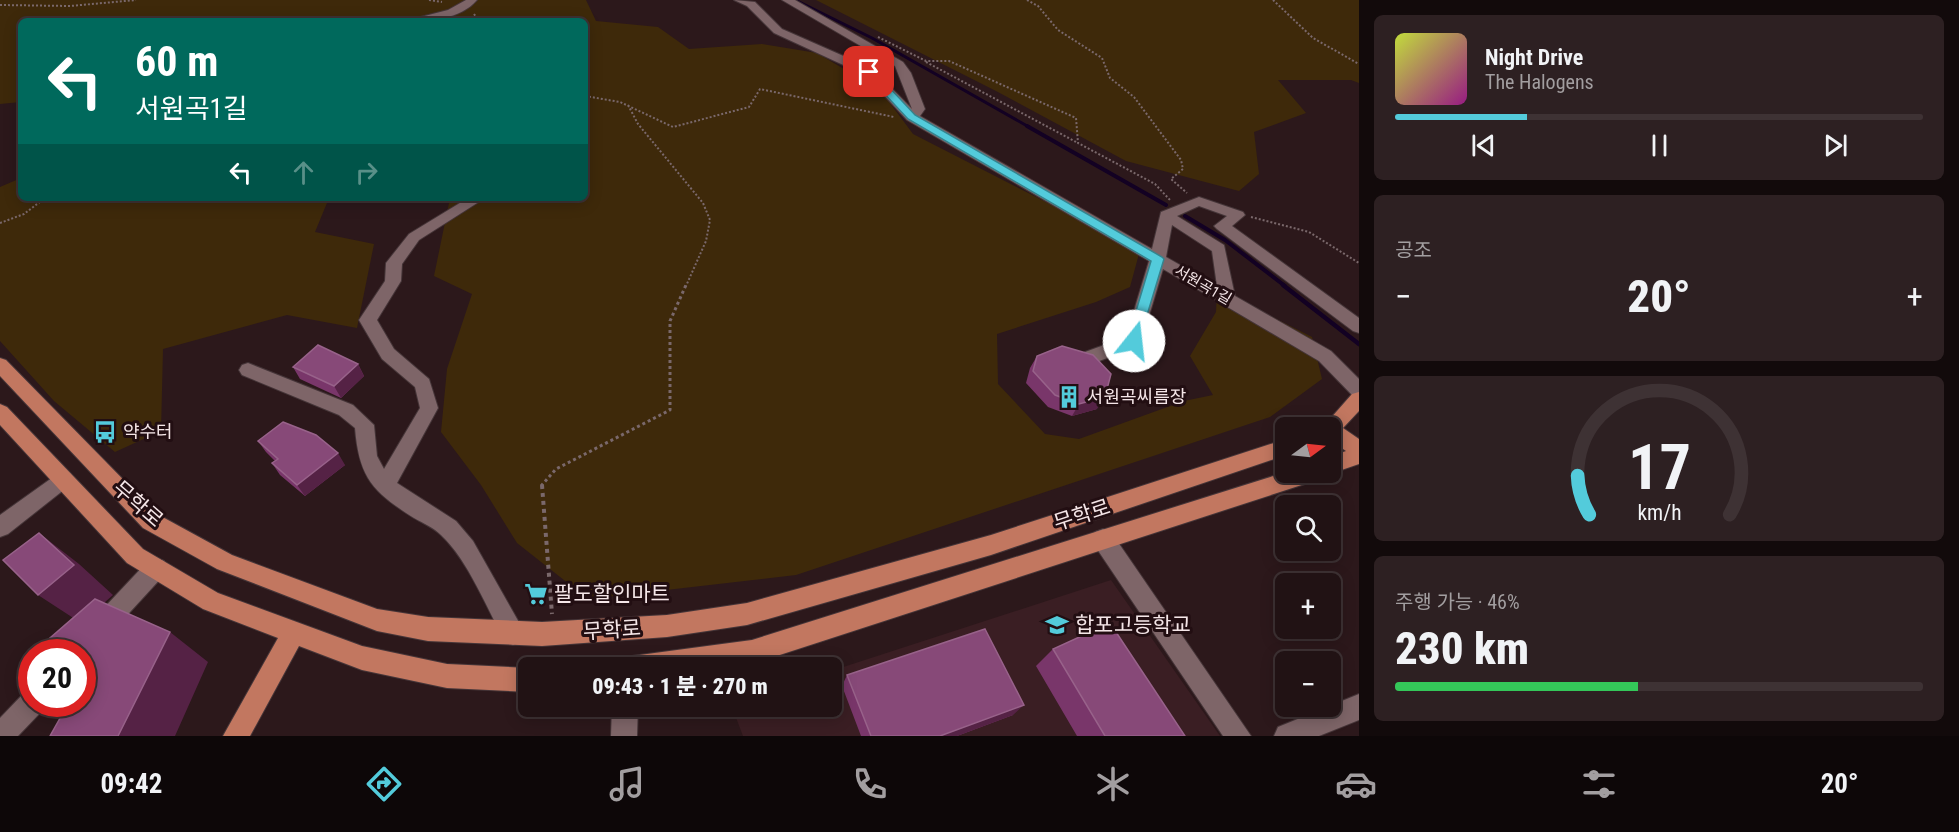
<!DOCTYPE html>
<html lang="ko">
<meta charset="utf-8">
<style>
:root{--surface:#211214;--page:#2d2022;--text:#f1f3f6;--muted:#a29ea0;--line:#3e3234;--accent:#53cbdb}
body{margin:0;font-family:"Roboto Condensed","Noto Sans KR",sans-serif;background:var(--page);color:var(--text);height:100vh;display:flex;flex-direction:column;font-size:22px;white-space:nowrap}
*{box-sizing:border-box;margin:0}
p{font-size:20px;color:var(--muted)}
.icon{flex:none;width:33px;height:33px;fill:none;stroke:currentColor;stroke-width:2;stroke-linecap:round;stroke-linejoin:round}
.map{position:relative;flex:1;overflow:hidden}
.side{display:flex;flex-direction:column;gap:15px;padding:15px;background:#120a0b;width:600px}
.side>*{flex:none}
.guide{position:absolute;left:18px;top:18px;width:570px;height:183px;border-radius:9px;box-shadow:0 3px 15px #0003,0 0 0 2px var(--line);background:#00695c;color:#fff;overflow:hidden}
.needle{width:39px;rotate:75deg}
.buttons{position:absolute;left:1275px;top:417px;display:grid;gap:12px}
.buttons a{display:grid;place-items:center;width:66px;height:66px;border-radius:9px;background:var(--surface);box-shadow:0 3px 15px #0003,0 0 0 2px var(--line);font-size:30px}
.speed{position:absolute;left:18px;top:639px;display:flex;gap:12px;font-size:30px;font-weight:700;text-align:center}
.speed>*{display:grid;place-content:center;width:78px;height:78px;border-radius:50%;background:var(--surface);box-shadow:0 3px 15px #0003,0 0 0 2px var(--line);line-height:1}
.speed .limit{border:9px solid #d22;background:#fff;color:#111}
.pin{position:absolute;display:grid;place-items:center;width:51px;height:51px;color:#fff;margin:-26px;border-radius:12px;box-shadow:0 3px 9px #0006}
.me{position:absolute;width:66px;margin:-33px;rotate:16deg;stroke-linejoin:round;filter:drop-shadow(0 0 4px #0008)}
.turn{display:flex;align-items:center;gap:21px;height:126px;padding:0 18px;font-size:27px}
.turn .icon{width:78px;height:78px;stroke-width:2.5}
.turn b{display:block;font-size:42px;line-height:51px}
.lanes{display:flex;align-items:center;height:57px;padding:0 18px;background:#0003;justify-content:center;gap:30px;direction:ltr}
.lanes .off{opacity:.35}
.big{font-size:45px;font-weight:800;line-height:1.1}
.side .widget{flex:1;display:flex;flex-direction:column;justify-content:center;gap:9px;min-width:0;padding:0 21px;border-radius:9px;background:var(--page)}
.side .dial{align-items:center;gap:0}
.dial svg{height:156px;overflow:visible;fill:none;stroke:var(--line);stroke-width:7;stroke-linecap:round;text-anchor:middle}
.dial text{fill:var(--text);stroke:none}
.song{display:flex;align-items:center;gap:18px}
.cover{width:72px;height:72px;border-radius:9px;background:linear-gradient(135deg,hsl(70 70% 55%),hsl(310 70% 35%))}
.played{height:6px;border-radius:3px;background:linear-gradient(90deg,var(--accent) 25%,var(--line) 25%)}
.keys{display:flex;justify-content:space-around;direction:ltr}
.heat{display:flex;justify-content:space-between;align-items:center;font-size:33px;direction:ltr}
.charge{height:9px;border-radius:4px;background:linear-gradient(90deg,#34c759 46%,var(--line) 0)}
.trip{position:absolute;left:518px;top:657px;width:324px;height:60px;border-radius:9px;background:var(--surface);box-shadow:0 3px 15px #0003,0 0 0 2px var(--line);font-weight:800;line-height:60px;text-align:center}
.tab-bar{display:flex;height:96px;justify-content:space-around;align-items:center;background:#0d0708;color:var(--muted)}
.tab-bar .icon{width:42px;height:42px}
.tab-bar .selected{color:var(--accent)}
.tab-bar b{font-size:27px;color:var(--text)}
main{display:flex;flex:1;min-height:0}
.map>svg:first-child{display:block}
.built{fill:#3a1e23}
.green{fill:#3e290a}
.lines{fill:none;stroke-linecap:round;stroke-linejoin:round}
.stream-far2{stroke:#130123;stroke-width:3}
.stream-far1{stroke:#130123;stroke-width:4}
.stream{stroke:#130123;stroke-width:4.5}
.minor-casing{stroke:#453538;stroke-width:2}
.major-casing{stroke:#453538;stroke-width:2}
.path-far2{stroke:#7a686b;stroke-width:2;stroke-dasharray:2 2;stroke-linecap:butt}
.path-far1{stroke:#7a686b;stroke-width:3;stroke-dasharray:3 3;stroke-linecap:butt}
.path{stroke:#7a686b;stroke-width:4;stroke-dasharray:4 4;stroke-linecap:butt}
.minor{fill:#7e6568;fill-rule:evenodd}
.major{fill:#c27760;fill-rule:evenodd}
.wall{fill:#79366a}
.shaded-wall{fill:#552245}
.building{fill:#874978;stroke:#98628a;stroke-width:1.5}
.route{fill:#53cbdb;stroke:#36848e;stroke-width:1.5}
.labels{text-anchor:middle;stroke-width:6;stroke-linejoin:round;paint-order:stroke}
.far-street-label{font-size:15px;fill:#f5e6e8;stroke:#220e12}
.poi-label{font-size:18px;fill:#f5e6e8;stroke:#220e12;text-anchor:start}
.near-street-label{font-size:21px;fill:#f5e6e8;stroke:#220e12}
.near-poi-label{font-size:21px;fill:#f5e6e8;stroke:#220e12;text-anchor:start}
</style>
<main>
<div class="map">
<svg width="1359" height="736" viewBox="0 0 1359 736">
<rect width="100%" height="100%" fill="#2c181b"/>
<!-- built -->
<path class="built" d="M1111,580L1220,736H743L732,707L831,706V671Z"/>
<!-- green -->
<path class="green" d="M0,0H586L596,21L658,27L689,49L762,44L817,53L881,91L913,134L1140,250L1130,287L1096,302L997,334L998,384L1045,434L1079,439L1184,401L1213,395L1190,356L1216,312L1217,289L1312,337L1322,379L1270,417L796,575L588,599L517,543L481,485L441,432L447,369L472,294L434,276L449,203L463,198H585V21H21V102L0,104Z
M816,0H1359V83L1351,80H1278L1306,113L1254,132L1259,174L1239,191L1126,161L996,91Z
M21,178V198H329L315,232L374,244L357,328L287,315L163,349L161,431L115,452L54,401L0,341V187Z"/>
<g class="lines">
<!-- stream-far2 -->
<path class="stream-far2" d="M795,0L872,38L1029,127"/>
<!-- stream-far1 -->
<path class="stream-far1" d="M1027,126L1166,205
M1185,216L1225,240L1285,286"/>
<!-- stream -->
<path class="stream" d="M1283,285L1359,344"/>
<!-- minor casing -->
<g class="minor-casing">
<path id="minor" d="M466,0H477C460,20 429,21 405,21L448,10Z
M734,0L755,2L782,29L873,69L912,109L895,66L782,0H795L903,62L911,73L925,109L920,116L1152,249L1161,212L1199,197L1243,212L1245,215L1232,226L1359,318V333L1353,331L1217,229L1214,226L1227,216L1199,206L1177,216L1224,245L1235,296L1331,351L1359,379V397L1352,395L1319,361L1163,269L1140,346L1091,364L1085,362L1082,357L1085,352L1126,337L1149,261L907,120L865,75L774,33L747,6ZM1172,225L1212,251L1217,286L1166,257Z
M468,198H485L419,240L402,264L401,281L377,320L394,349L429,379L438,408L397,483L456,521L473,541L525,633L521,641L513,645L505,641C487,609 468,560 441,535C434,528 423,523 414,518C373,492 359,478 355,428L339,415L242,375L239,370L242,365L248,363L353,405L374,425L377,456L384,469L420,408L415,387L382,359L359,320L385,281L386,263L409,234Z
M63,470L70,473L73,479L70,485L8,534L0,537V515Z
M1103,529L1111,532L1251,736H1223L1095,546L1092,539L1095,532Z
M156,558L164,561L167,568L164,575L86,660L82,662V652H66L70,644L148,561Z
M32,691V704H44L41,712L18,736H0V718L23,694Z
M1359,694V720L1319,736H1274L1278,727Z
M612,706H638L637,736H611Z"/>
</g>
<!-- major casing -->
<g class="major-casing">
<path id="major" d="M0,358L6,360L157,514L232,555L377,609L428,617L542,622L667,615L747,603L991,535L1286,439V455L991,555L747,625L667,637L542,646L428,641L377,631L217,569L143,528L0,376Z
M1359,392V411L1343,428L1359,439V464L1330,474L1324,472H1330V457L1346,451L1330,440V428H1322L1352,394Z
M0,404L7,407L143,549L218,593L362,646L447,664L528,668V692L447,688L362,670L299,646L250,736H223L278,638L203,609L127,563L0,425Z
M1286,472H1324L1321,478L1314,481L752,664L726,668H620L623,659L632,656L752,640Z"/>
</g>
<!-- path-far2 -->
<path class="path-far2" d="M429,0L442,2
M1027,0L1038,6L1058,30L1102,58L1110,78L1134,97L1181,160L1183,169L1171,179L1187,193
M1273,0L1313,38L1359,64
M0,5L70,6L136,0
M474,14L479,21
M878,37L926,61H949L1076,118L1078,143L1155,184L1170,200
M926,62L1078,143
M585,96L620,102L673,127L749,107L760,89L894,117
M628,105L638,124L703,203L710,220L706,241L686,286
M1251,217L1309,232L1359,263
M0,223L24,214L45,198"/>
<!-- path-far1 -->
<path class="path-far1" d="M541,486L556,469L670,410V321L686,285"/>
<!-- path -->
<path class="path" d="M542,485L552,614"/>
<!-- minor -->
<use href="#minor" class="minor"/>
<!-- major -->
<use href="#major" class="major"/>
</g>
<!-- wall -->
<path class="wall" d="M1037,356L1097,409L1072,416L1048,407L1026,383L1030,368Z
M358,364L364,376L341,398L300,379L293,367Z
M258,441L345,465L305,496L280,475L272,463L275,461L266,452Z
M1053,649L1185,736H1077L1036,666Z
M847,675L1013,715L957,736H861L842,686Z"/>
<!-- shaded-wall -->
<path class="shaded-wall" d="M358,364L364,376L341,398L334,386Z
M1105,397L1097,409L1072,416L1079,404Z
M338,453L345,465L305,496L297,485Z
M39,533L79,564L113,595L81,623L38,595Z
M170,632L208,662L175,736H118Z
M1024,705L1013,715L957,736H940Z"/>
<!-- building -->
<path class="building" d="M318,345L358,364L334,386L293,367Z
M1062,346L1093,355L1111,374L1105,397L1079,404L1055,395L1033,371L1037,356Z
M283,422L316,435L338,453L297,485L272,463L278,459L258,441Z
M39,533L74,565L38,595L3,560Z
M95,599L170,632L118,736H50L68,704H82V679L85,674L82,672V652H53L42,645Z
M1110,623L1185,736H1105L1053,649Z
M985,629L1024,705L940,736H871L847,675Z"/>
<!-- route -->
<path class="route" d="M866,70H873L915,115L1162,257L1164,259L1138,345L1134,346L1127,341L1151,261L908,119L866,74Z"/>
<!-- icons -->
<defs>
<g id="building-bare" transform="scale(1.8)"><path d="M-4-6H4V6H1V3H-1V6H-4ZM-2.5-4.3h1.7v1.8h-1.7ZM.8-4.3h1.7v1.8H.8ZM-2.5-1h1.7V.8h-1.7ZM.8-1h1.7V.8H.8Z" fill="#53cbdb" stroke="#220e12" stroke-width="2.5" paint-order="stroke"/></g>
<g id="bus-bare" transform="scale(1.8)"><path d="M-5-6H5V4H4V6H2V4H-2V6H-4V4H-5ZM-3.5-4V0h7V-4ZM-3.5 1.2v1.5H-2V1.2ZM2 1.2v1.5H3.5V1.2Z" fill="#53cbdb" stroke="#220e12" stroke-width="2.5" paint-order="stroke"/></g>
<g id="supermarket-bare" transform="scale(1.8)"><path d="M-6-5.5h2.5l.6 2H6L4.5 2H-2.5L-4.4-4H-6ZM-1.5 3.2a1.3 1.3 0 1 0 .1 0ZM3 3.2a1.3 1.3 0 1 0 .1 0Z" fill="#53cbdb" stroke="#220e12" stroke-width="2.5" paint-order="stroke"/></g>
<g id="school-bare" transform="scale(1.8)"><path d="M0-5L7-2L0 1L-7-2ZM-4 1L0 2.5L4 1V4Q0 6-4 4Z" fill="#53cbdb" stroke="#220e12" stroke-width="2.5" paint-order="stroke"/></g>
</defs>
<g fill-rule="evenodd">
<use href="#building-bare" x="1069" y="397"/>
<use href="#bus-bare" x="105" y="432"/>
<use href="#supermarket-bare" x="536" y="594"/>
<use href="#school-bare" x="1057" y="625"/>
</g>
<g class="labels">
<!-- far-street labels -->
<g class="far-street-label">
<text transform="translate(1203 285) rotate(30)" y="5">서원곡1길</text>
</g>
<!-- poi labels -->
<g class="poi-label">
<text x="1087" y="403">서원곡씨름장</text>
<text x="123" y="438">약수터</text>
</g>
<!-- near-street labels -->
<g class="near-street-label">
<text transform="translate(138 504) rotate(41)" y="7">무학로</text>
<text transform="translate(1082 515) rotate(-18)" y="7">무학로</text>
<text transform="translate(612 630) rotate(-4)" y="7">무학로</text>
</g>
<!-- near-poi labels -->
<g class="near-poi-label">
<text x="554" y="601">팔도할인마트</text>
<text x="1075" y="632">합포고등학교</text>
</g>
</g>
</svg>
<div class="buttons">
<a><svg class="needle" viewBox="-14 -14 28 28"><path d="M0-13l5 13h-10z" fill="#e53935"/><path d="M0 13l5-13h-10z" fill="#a29ea0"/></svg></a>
<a><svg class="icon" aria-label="search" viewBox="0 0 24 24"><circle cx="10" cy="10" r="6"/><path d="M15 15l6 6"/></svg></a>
<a>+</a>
<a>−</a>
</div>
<div class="speed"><div class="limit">20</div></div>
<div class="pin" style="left:869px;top:72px;background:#d93025"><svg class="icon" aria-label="arrive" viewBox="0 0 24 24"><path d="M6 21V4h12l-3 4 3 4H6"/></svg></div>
<svg class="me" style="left:1134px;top:341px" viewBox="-20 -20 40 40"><circle r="19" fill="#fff"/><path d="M0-13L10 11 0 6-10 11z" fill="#53cbdb"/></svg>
<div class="trip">09:43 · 1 분 · 270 m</div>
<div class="guide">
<div class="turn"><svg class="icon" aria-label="left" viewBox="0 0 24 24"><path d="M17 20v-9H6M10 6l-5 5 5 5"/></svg><div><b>60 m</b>서원곡1길</div></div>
<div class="lanes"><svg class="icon" aria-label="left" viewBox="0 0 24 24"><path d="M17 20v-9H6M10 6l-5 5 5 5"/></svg><svg class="icon off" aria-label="ahead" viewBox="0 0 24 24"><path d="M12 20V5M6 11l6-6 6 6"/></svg><svg class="icon off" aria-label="right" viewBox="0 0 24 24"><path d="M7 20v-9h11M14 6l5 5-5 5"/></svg></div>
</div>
</div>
<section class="side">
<div class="widget">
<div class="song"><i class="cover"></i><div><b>Night Drive</b><p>The Halogens</p></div></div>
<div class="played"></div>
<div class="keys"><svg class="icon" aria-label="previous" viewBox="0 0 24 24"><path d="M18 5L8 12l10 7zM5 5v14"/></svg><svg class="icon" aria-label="pause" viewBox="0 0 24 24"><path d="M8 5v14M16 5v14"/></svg><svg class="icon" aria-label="next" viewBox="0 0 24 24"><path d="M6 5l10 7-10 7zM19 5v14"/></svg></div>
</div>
<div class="widget"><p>공조</p>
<div class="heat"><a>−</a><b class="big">20°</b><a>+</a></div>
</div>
<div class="widget dial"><svg viewBox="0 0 100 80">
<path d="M14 69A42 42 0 1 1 86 69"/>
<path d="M14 69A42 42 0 0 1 8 49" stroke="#53cbdb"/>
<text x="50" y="56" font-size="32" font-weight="700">17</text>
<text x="50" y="72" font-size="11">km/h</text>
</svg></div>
<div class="widget"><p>주행 가능 · 46%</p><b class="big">230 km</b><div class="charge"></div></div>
</section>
</main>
<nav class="tab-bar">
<b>09:42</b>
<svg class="icon selected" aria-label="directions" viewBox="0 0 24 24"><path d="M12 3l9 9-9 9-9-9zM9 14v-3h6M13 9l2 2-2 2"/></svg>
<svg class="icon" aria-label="music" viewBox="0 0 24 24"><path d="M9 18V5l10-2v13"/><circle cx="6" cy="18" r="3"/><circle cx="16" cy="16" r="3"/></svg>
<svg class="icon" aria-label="phone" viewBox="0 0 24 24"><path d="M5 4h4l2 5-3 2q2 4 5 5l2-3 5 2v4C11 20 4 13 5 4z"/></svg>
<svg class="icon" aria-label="climate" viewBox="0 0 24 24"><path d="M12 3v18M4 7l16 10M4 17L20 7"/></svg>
<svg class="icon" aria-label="car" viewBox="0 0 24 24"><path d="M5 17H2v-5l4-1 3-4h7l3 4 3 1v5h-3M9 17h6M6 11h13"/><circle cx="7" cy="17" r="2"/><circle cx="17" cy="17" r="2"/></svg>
<svg class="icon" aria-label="filters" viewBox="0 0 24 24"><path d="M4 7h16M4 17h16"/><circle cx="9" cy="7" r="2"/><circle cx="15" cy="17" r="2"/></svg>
<b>20°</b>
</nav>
